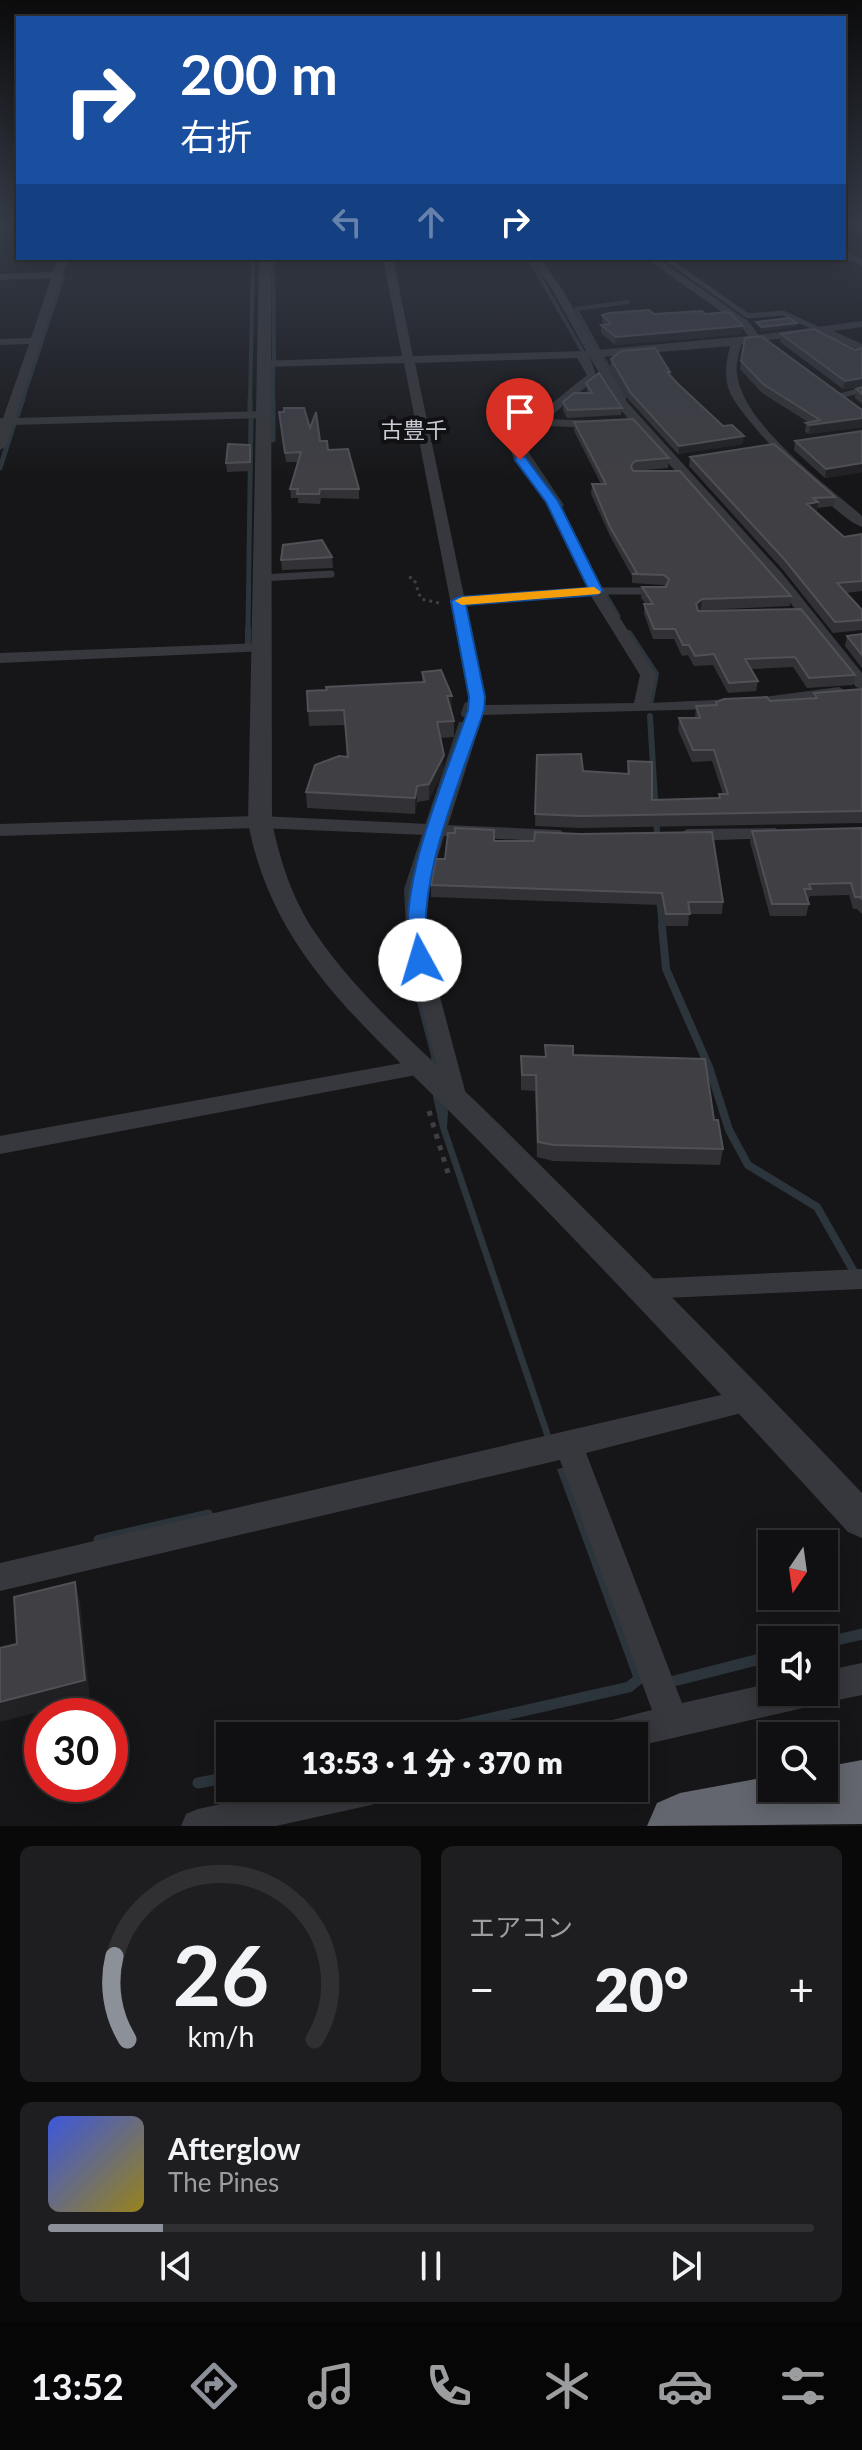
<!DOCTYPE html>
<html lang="ja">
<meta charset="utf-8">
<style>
:root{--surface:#101012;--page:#1e1e20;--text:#f1f3f6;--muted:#9c9d9f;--line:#303032;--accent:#8c9099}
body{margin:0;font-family:Lato,"Noto Sans JP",sans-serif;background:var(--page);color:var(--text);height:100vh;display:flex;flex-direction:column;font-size:30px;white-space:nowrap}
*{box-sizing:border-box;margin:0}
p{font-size:26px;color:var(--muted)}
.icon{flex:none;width:44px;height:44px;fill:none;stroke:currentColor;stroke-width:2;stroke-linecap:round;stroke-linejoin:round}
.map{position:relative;height:1826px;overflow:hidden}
.panel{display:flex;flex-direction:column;gap:20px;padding:20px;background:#09090a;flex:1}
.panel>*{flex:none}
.guide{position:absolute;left:16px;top:16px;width:830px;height:244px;border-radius:0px;box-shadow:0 4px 20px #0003,0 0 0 2px var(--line);background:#1a4fa0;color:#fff;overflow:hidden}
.needle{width:52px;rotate:193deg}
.fabs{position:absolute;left:758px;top:1530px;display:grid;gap:16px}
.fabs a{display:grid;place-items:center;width:80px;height:80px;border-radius:0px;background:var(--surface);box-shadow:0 4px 20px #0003,0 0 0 2px var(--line);font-size:40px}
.speed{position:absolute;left:24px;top:1698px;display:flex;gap:16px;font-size:40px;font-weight:700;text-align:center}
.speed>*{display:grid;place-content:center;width:104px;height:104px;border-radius:50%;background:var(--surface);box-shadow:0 4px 20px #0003,0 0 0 2px var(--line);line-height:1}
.speed .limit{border:12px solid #d22;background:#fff;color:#111}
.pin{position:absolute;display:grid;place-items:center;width:68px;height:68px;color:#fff;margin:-82px -34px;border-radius:50% 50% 50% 0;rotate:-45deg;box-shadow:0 0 8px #0007}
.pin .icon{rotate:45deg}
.me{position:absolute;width:88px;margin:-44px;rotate:354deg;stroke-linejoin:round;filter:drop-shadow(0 0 6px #0008)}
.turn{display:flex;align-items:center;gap:28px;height:168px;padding:0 32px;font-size:36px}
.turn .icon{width:104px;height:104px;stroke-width:2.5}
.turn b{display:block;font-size:56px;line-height:68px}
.lanes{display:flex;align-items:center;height:76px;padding:0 32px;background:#0003;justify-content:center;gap:40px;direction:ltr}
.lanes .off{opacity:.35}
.big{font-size:60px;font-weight:800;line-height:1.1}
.panel .widget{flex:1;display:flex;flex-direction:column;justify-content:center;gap:12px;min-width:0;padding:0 28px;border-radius:12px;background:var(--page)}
.panel .dial{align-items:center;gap:0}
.dial svg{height:208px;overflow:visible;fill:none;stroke:var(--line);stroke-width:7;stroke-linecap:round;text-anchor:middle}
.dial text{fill:var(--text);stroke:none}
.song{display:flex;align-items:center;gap:24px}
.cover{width:96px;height:96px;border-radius:12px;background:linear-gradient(135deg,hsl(230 70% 55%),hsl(50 70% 35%))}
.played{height:8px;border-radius:4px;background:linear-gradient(90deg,var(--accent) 15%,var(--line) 15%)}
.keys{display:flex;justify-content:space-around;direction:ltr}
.heat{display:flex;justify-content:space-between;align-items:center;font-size:44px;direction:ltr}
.panel .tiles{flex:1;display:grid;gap:20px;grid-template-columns:1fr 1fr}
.widget:last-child{grid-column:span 2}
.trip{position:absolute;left:216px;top:1722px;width:432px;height:80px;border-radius:0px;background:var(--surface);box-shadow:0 4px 20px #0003,0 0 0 2px var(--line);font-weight:800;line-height:80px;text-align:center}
.menu{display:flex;height:128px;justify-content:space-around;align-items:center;background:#060607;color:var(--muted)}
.menu .icon{width:56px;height:56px}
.menu .on{color:var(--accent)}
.menu b{font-size:36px;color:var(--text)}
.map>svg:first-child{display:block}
.water{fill:#2c353c}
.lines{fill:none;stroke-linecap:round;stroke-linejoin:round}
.stream-far4{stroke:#2c353c;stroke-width:4}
.stream-far3{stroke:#2c353c;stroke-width:5}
.stream-far2{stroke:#2c353c;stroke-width:6}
.stream-far1{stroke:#2c353c;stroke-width:8}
.stream{stroke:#2c353c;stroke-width:11}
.path-far1{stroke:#3d3f44;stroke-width:3;stroke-dasharray:3 4;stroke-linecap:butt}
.path{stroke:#3d3f44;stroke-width:5;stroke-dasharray:5 7;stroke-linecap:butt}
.service-far1{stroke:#37383d;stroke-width:5}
.service{stroke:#37383d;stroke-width:7}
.minor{fill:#37383d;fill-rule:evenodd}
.tertiary{fill:#37383d;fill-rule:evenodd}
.motorway{fill:#63666e;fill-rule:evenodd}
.wall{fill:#323236}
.shaded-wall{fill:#212124}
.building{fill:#3f3f44;stroke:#4f5156;stroke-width:2}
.route{fill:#1a73e8;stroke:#114b97;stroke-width:2}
.slow{fill:#f59e0b}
.labels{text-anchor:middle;stroke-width:8;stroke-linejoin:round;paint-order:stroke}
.far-quarter-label{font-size:22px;fill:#c9ccd4;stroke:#111113}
</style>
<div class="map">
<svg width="862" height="1826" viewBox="0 0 862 1826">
<rect width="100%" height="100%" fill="#161618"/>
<!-- water -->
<path class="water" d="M459,722H464L410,891L448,1112L447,1128L553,1441H546L440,1128L433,1097L431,1056L408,968L404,889Z
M566,1467L645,1681L636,1685L557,1469Z"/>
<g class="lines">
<!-- stream-far4 -->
<path class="stream-far4" d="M273,258L274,360
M529,258L583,352
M599,351L576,309L628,302
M603,358L625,397
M273,367V401
M22,401L63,277
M250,401L253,258"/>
<!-- stream-far3 -->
<path class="stream-far3" d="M273,399V440
M250,413V399
M16,419L23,399
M530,432L522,447L561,505
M0,468L14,424
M605,594L618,616
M248,630L251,417"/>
<!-- stream-far2 -->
<path class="stream-far2" d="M629,633L656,674L650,705
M248,647V628
M464,714L467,705
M650,716L657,832
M659,897L662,928"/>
<!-- stream-far1 -->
<path class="stream-far1" d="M662,926L666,969L709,1067L729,1130L748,1165L817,1207L853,1270"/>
<!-- stream -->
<path class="stream" d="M99,1540L208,1515
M824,1643L862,1634
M674,1681L772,1656
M412,1736L629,1687L639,1679
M198,1783L230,1777"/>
<!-- path-far1 -->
<path class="path-far1" d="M409,577L414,579L421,599L439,603"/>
<!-- path -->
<path class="path" d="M429,1111L448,1173"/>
<!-- service-far1 -->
<path class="service-far1" d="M665,258L748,316L783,313L820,330
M840,396L862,390"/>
<!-- service -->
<path class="service" d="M536,422L585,424
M262,578L331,574
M596,591H656"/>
<!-- minor -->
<path class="minor" d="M844,251L862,259V266L844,258Z
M58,258H68L15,418L264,411L268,412V418L13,425L6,446L0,450V418H3L29,344L0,345V339L31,338L51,278L0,280V274L53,272Z
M383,258H393L413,356L586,351L552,289L530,258H540L562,289L597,350L748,336L740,325L646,258H657L748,321L759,335L862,321V327L833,331L862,344V351L820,333L741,344C740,353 735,364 737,374C743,425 825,483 862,516V527C835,518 745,422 731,395C723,378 726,363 730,346L601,357L627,402L781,572L862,673V689L856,687L771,578L618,407L590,357L597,378L524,438L522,447L526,459L559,501L603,591L656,675L650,703L756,698L839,687L847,692L839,697L756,708L483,715L448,825L560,830L569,836L560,842L444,836L429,885L424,937L467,1098L464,1104H448L445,1098L404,937L409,885L426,835L260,828L0,836V824L260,816L429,824L468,710L469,697L404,363L263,367L257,364L263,361L402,356ZM577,358L587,375L514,434L510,447L514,460L546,502L587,587L464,596L415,363ZM591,596L640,675L634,703L485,705L466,605Z
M262,643L268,645V651L0,663V653Z
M775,828L784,834L782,838L687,841L678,835L687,829Z
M424,1059L432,1062L435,1067L432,1072L0,1154V1136Z
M862,1269V1289L643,1299L634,1296L630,1289L634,1282L643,1279Z
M751,1388L761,1392L765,1400L761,1408L586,1453L682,1703L772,1683V1692H824V1671L862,1663V1695L824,1703L816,1700L803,1708L634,1747V1736H591L596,1724L652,1710L560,1460L0,1591V1563Z
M293,1788H388L383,1800L371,1805L276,1826H181L186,1814L198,1809Z"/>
<!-- tertiary -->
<path class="tertiary" d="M259,258H271L272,822C280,861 293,901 316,934C366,1007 439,1064 501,1126C623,1247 744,1369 862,1493V1538L848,1532C750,1425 651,1319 550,1214C512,1175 474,1135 435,1097C352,1015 270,943 248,822Z"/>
<!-- motorway -->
<path class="motorway" d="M862,1760V1824L647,1826L657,1803L680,1793L772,1776V1788H824V1767Z"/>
</g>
<!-- wall -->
<path class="wall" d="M705,314L742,334L615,345L601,333V325H604L602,322V315Z
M781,334L862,386L843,389L780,342Z
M745,338L862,410V427L809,434L805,432L806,423L808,422L762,393L740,369Z
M611,359L670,375L743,444L678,454L629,400L610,367Z
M586,383L622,408L621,415L567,418L563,410V402L587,393Z
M862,387V404L855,398L856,389Z
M279,412L310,428L359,489V499L321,498L320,504L298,503V498H291L290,489L299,462H286Z
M574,422L669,458L668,468L634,471L791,596L790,606L701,610L699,611L855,675L853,685L807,688L793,667L751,669L758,681L756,691L728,693L713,665L694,666L688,655L682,656L674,639H653L644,614V604H646L641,598L642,587H666L663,585L632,583V576L610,536L591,494L592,484H601L574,431Z
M862,431V472L825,478L794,450L795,441Z
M250,445L251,471L227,472L226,463Z
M690,457L835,497L834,506L817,508V512L844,537L862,534V591L846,593L862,610V630L833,633L783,570L689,466Z
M332,557L333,568L282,570L281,560Z
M862,634V668L845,646L847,636Z
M422,672L452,711H451L454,721V737L440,738L443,771L429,800L417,802L415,814L307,808L306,792L347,757L345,725L309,726L307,691L422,683Z
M862,689V823L580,828L535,826L537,755L583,771L627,774L628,761L652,800L719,798V794H723L712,761L692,762L678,730L679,718H695L696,706L716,705V702L770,701L813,698L814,693Z
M862,828V914L857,909H853L849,895L810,896L808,901L809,904L806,916H770L750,842L752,831Z
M445,859L723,902L722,914H689L688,926H665L661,905L431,897V885Z
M545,1045L573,1055L714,1120L723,1149L720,1165L553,1161L537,1157L535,1091L521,1090V1056L545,1057Z"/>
<!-- shaded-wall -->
<path class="shaded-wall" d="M797,323L796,327L760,332L761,327Z
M743,326L742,334L615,345L616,337Z
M862,378V386L843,389L845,381Z
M862,418V427L809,434L810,425Z
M744,436L743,444L678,454L679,446Z
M862,463V472L825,478L826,469Z
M818,502L817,512L807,504Z
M702,599L701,610L695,614L696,604Z
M447,696H452V711H447Z
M444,755L443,771L429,800V784Z
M417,786V802L415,814V798Z
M75,1582L80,1601L90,1699L0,1722V1702Z"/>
<!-- building -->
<path class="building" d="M649,310L654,314L702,311L705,314L729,312L743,326L616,337L601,325L611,324L602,315L609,313Z
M789,318L797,323L761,327L756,322Z
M814,329L855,350L862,348V378L845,381L781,334Z
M761,336L862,410V418L810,425L806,423L820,420L763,384L741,361L745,338Z
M655,348L670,372H667L678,384L723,426L732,425L744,436L679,446L630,392L611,359L621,351Z
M599,373L622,408L568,410L563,402L574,393H592L586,383Z
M862,387V394L856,389Z
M284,408H304L310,428L316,412L320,441H327L328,450L348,449L359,489H320L319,494H297L298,489H290L301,452L285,453L279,412H284Z
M633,419L669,458L635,461L631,466L633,471H680L791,596L702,599L696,604L698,611L801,609L855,675L809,678L795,657L745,659L758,681L729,683L714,654L695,656L689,645H683L675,629H654L644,604H653L642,587H666L669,579L664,575L632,574L637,573L610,527L592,484H606L574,422Z
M862,431V463L826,469L795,441Z
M228,444L250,445V462L226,463Z
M774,444L835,497L813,498L818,502L807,504L844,537L862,534V581L837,583L862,610V620L835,622L785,560L690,457Z
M322,540L332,557L281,560L283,545Z
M862,634V655L847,636Z
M441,670L452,696H447L454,721L437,722L444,755L429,784L417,786L415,798L306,792L315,765L339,756L348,757L344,710L308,711L307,691L327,690L326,687L425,682L422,672Z
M862,689V811L581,816L535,814L537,755L581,754L583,771L629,774L628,761L652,762V800L720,798L719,794H728L714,750H693L679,718H700L696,706L717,705L716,702L724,699L767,697L770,701L817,698L814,693Z
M455,828L494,830V841H534L535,832L581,834L712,832L723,902H688L690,914H666L662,893L431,885L436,859H445L448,833H455Z
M862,828V899L860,897H855L851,883L809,884L811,889H804L809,904H772L752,831Z
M545,1045L573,1046V1055L705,1059L714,1120H718L723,1149L554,1145L538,1142L536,1075H522L521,1056L546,1057Z
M75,1582L85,1680L0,1702V1648L17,1644L14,1597Z"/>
<!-- sky -->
<linearGradient id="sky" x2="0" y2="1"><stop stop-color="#0c0c0d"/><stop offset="0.47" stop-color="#363c48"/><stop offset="1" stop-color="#363c48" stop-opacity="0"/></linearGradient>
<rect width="862" height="480" fill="url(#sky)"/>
<!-- route -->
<path class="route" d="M516,457H525L558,501L603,591L596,595L466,605L485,697L484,710C461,780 412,889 429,960L420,966L411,960C394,889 445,780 468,710L469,697L451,601L458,597L588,588L546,502L515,460Z"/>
<!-- slow -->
<path class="slow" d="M594,587L601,592L599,594L462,605L455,601L462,597Z"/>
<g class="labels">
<!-- far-quarter labels -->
<g class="far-quarter-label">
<text x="414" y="438">古豊千</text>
</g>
</g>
</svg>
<div class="fabs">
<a><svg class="needle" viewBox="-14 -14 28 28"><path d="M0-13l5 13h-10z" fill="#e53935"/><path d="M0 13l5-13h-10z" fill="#9c9d9f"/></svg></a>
<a><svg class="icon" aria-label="sound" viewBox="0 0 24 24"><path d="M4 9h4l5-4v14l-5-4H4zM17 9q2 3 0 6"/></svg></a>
<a><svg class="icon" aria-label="search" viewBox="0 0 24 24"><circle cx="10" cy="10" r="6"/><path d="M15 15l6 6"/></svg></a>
</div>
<div class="speed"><div class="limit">30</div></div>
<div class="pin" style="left:520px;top:460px;background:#d93025"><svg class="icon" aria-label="arrive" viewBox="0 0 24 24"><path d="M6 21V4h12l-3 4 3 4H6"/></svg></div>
<svg class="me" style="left:420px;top:960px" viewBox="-20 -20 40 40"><circle r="19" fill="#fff"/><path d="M0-13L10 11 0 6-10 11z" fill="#1a73e8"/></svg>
<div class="trip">13:53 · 1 分 · 370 m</div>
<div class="guide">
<div class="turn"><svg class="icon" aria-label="right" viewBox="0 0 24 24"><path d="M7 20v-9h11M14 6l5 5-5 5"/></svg><div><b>200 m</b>右折</div></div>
<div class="lanes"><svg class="icon off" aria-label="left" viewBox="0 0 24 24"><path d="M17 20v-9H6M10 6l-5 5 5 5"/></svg><svg class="icon off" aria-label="ahead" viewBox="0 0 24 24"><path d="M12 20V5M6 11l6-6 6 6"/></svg><svg class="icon" aria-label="right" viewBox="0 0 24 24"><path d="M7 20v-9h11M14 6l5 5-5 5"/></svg></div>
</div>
</div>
<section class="panel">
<div class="tiles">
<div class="widget dial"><svg viewBox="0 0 100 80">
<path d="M14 69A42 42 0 1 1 86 69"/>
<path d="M14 69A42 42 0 0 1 9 37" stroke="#8c9099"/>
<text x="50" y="56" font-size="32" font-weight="700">26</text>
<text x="50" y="72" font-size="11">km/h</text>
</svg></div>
<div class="widget"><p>エアコン</p>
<div class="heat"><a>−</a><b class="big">20°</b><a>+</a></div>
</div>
<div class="widget">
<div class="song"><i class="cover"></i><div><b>Afterglow</b><p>The Pines</p></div></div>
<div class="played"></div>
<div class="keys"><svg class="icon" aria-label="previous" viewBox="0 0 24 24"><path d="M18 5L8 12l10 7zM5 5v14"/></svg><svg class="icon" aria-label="pause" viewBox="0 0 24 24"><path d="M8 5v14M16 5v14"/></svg><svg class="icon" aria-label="next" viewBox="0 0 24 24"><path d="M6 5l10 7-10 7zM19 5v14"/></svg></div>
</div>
</div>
</section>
<nav class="menu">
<b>13:52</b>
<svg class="icon on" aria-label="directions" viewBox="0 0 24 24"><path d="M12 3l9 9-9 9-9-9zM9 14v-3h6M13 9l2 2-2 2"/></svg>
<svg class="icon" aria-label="music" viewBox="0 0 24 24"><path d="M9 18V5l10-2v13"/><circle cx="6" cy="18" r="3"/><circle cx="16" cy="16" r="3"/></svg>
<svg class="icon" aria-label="phone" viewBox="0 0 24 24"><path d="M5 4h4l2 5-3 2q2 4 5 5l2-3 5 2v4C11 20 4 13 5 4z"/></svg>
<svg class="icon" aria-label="climate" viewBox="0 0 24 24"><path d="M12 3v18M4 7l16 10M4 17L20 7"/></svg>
<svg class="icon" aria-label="car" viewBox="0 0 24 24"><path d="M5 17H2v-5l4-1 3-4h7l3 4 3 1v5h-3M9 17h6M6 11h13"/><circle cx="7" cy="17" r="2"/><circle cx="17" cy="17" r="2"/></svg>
<svg class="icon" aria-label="filters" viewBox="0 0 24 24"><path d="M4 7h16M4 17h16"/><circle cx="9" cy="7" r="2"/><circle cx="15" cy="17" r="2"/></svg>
</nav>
